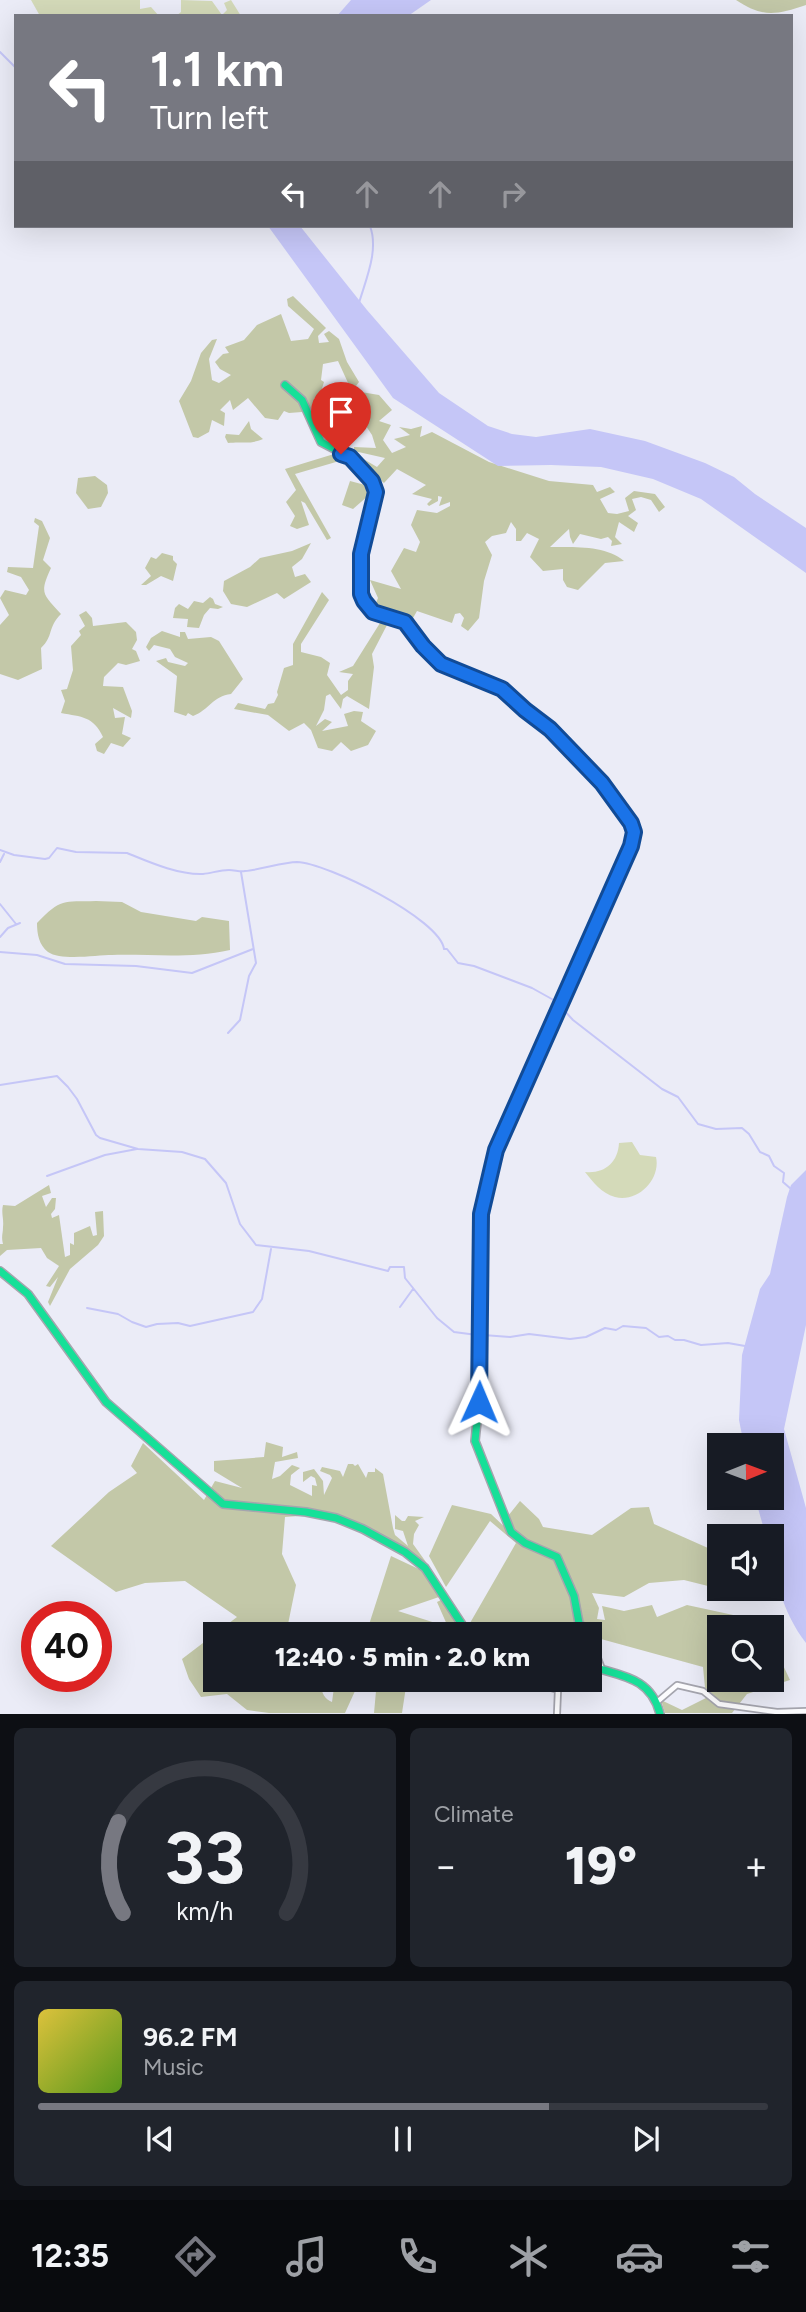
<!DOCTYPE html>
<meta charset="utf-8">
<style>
:root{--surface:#171b24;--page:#20242c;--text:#f1f3f6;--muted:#9ea1a6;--line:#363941;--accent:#777881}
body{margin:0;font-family:Figtree,sans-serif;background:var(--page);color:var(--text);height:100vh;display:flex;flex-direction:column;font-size:26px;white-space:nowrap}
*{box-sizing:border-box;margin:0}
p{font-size:23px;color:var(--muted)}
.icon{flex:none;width:38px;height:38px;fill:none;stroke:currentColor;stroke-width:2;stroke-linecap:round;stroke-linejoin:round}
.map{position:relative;height:1714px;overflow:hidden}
.sheet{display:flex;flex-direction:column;gap:14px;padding:14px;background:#0d0f14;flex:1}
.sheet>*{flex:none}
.guide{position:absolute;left:14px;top:14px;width:779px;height:214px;border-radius:0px;box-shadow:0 7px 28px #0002;background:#777881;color:#fff;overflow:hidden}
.needle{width:46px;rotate:89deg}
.tools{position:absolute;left:707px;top:1433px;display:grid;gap:14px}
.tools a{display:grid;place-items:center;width:77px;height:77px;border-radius:0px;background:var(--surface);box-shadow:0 7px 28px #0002;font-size:35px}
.speed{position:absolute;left:21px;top:1601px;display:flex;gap:14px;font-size:35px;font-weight:700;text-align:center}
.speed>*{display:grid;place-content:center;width:91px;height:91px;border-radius:50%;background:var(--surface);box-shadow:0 7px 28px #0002;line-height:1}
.speed .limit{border:10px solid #d22;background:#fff;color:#111}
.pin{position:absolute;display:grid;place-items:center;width:60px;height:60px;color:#fff;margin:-72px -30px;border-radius:50% 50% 50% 0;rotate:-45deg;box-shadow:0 0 7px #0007}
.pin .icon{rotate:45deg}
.me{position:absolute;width:77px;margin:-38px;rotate:1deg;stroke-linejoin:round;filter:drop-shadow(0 0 5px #0008)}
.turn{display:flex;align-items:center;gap:24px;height:147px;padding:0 21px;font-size:32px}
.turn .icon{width:91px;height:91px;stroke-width:2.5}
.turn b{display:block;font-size:49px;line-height:60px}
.lanes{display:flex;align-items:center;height:66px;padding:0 21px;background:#0003;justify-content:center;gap:35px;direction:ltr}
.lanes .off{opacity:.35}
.big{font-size:52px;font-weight:800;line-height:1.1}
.sheet .tile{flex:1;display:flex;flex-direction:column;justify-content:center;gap:10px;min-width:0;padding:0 24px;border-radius:10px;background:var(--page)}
.sheet .dial{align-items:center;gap:0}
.dial svg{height:182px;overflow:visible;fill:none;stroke:var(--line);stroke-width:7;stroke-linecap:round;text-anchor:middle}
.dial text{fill:var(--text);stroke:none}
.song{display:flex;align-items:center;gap:21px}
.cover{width:84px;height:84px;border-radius:10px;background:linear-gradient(135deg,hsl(50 70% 55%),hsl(90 70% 35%))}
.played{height:7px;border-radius:4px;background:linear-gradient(90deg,var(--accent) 70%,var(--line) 70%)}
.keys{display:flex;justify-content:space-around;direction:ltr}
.heat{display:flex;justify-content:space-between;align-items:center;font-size:38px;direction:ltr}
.sheet .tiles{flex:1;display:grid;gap:14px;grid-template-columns:1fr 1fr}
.tile:last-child{grid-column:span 2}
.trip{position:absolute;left:203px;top:1622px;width:399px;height:70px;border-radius:0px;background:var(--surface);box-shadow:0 7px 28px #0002;font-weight:800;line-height:70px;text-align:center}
.tabs{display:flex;height:112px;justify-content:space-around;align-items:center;background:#090b0e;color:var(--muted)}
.tabs .icon{width:49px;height:49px}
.tabs .active{color:var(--accent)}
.tabs b{font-size:32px;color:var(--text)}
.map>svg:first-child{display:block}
.green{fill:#d4dab9}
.forest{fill:#c3c8a8}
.water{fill:#c5c6f7}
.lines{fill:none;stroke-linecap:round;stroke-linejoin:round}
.stream{stroke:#c5c6f7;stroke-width:2}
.street-casing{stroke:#a5a5ae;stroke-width:8}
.fast-casing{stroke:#a5a5ae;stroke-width:10}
.jam-casing{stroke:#a5a5ae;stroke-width:10}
.street{stroke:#fcfcfe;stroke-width:4.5}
.fast{stroke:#16e098;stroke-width:7}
.jam{stroke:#f24e42;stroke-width:7}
.route-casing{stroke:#114b97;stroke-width:18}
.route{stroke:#1a73e8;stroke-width:12}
</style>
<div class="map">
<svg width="806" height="1714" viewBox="0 0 806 1714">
<rect width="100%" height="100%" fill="#ebecf7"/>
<!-- green -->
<path class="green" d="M31,0H140V9L151,7L159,16H40Z
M181,0L212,1L222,15L227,10L224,3L231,0L241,16H176L181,12Z
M632,1142L640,1155L656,1157C661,1179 638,1203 615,1197C601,1193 593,1182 585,1172C604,1174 618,1163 619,1143Z"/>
<!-- forest -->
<path class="forest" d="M736,0H806V5C776,15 763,18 736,0Z
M293,296L326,328L318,336L319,343L329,342L324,334L329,331L339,339L347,362L359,382L356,386L349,385L338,361L323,364L321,380L324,382L319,398H314L315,411L289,413L284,411L278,420L265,418L248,398L233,410L230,400L220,410L225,413L224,426L212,420L209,432L198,438L193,437L179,401L191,381L201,353L212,340L217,339L209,359L212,380L219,383L231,375L220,369L215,362L223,354L229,353L225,347L244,340L257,325L281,314L291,341L308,339L314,329L288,306L287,299Z
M361,392L379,395L392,410L379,421L391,425L383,440L392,453L406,447L394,439L410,435L399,427L411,429L422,426L420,437L432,432L489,462L549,481L593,485L597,492L610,487L615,492L600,499L608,513L617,514L629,511L625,498L634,491L655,494L665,507L659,512L651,500L641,497L632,499L636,510L628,516L638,523L634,532L619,522L615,537L622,544L611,546L612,541L608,537L601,539L580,534L573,544L570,537L569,529L550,547C573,547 606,545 624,561L605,563L578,590L567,587L563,580V569L543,571L530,557L539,539L527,533L521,541H516V529L511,522L506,533L492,536L485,542L492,555L484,581L479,618L468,631L461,626L464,618L460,613L455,614L452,623L417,611L413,618L436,652L457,667L434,663L420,646L406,620L379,612L374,608L378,598L370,580L401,589L391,571L404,548L416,552L420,542L411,525L417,510L437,513L450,506V502L439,506L442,497L438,496V501L429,506L427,504L432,499L412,494L426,485L397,469L384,483L353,457L295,474L331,538L327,540L305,503L301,501L309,525L297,529L290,526L295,516L286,502L296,490L285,469L334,454L331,451L335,442L377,467L385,458L354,451V447L376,448L372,435L362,420L367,413L369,403Z
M249,421L251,429L263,439C249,445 243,441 228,443L225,437L226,434L239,435Z
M95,476L107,485L108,493L101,507L88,509L76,493L78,478Z
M350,481L365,485L372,483L374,488L366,491L369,495L353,509L342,505Z
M35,518L42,521L50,538L43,560L51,568C39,594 43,594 61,614C47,628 54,636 41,648L42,669L18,680L0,674V625L9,615L0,598L5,590L26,595L29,590L21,577L7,572L8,567L33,568L39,526L34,522Z
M311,543L302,559L292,567L295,577L305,574L311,582L284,599L277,593L247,607L231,604L223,591L224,581L250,567L260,558L292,551Z
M162,553L173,556V560L177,564L173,581L161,576L146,585H141L151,576L145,568L151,557L156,559Z
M322,592L329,600L301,644V652L321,657L330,663L327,675L341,695L348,690V681L353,674L339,672L353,666L380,623L387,625L372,654L374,667L369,709L347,696L343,699L341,709L330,694L326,696L324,710L316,726L325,719L332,722L322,731L348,726L344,714L354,711L363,712L361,721L376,731L368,745L351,751L341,742L332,751L318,748L311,730L304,723L289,731L268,715L234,709L238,703L265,709L268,704L274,703L278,695L277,692L284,668L293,665V644Z
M210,597L213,599L215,604L223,607L218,609L210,608L204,615L199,628L187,627L188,619L173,618L175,608L179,604L188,609L194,601L203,603Z
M86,611L92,618L93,626L126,622L136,632L137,640L132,649L136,651L140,661L126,665L118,663L104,677L103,686L123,687L132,711L131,718L113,708L115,718L125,717L122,734L131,738L123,747L111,743L104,754L97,751L95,744L103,737C93,716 82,717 61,713L65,701L61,690L67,689L73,670L71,646L81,635L79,631L85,626L79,615Z
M162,631L180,637V632H185L188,639L211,637L219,641L243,679L231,694C213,696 209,710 193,716L188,713L186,716L174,712L177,676L156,661L166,658L168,662L185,666L188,663L175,657L170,649L154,645L149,651L146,647L151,638Z
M96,901L122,902L141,912L196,921L202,917L229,921L230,950C190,959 152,954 112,955C97,955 61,961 48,952C39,945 37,934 37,923C61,898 63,902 96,901Z
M49,1185L51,1193L42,1196L46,1207L52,1198H56L55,1209L51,1214L52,1218L59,1215L65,1257L70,1255V1243L74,1245V1233L90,1226L93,1236L97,1235L95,1212L103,1211L104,1236L98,1245L70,1269L50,1306L48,1302L58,1277L50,1287L46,1286L59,1266L47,1258L41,1248L7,1250L0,1256V1244H3C1,1236 3,1234 3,1227C4,1219 1,1213 3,1205L15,1206Z
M266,1442L283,1447L282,1457L297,1452L298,1458L275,1462L272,1479L280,1476L292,1465L300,1468L291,1475L290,1485L312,1496V1485L317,1486L315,1478L311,1476L303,1482V1472L314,1469L323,1481L324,1495L332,1478L330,1475L320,1471L322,1467L340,1471L343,1477L348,1464H353L355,1466L358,1464L366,1478L368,1472H375V1468L383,1474L393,1528L395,1535L408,1546L403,1531L395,1529V1515L402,1521H405L408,1516L424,1517L415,1521L419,1525L414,1534L413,1544L431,1569C392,1542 354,1517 306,1510L299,1516L285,1517L282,1554L296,1585L286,1634H215V1680H322C320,1690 323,1698 332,1702L335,1680H360L345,1713H269L247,1710L227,1694L201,1697L189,1679L182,1659L237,1617L185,1581L145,1583L116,1592L51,1546L109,1492L137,1473L131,1466L143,1443L204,1500L215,1481L242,1488L214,1471V1461L264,1457Z
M520,1501L539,1519L543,1527L592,1535L631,1508L649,1507L654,1524L708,1548L718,1533L724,1536H719V1585L712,1587L684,1580L649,1583L624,1597L592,1593L599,1608L597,1619L605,1620L602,1606L624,1611L652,1605L657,1617L687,1605L761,1621L765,1627L719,1628V1680H772V1642L790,1680L747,1694L732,1713H665L661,1700L682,1710L706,1698L703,1667L590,1636V1634L538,1623C508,1641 502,1636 470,1623L516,1543L490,1521L446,1587L429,1556L452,1505L491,1514L511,1533L508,1516Z
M391,1556L423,1571L439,1597L398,1611L448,1627L437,1602L441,1600L465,1634H449L427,1630L424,1634H366Z
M377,1680H407L402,1713H374Z"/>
<!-- water -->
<path class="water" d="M351,0H431L408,16H337Z
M268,226H300L367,310L439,393L488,426L512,434L536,437L590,429L645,441L705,463L734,477L755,494L806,528V573L701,499L653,479L601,467L551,465L498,466L393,398Z
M806,1170V1325L784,1429L806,1508V1643C783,1613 772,1575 772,1536H766L755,1498H772V1446L744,1445L739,1420L742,1355L760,1289L770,1274L787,1197L791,1185Z"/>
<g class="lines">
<!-- stream -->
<path class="stream" d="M0,52L16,68
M359,303C366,279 379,250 370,226
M0,850L14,855L45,859L49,858L57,848L76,852L127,853C149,862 178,875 203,874C212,873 220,870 229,870C235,870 240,872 245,871C260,870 283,862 297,862C327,863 440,919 444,949H447L458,963L474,966L532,988L559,1003
M0,862L4,854
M0,904L16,924
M0,937L8,928L20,923
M0,952L37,955L65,964L136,966L192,973L253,949
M562,1008L573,1020L662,1089L678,1097L698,1124L716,1129L742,1128L749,1134L760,1152L769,1156L774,1166L784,1173L783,1182L791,1189
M228,1033L240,1020L249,976L256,963L241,872
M0,1085L57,1076L68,1087L77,1099L96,1135L100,1138L138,1149L182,1152L205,1159L226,1183L240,1224L256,1245L309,1251L388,1271L390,1267H404L405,1278L437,1318L454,1332L477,1335
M47,1176L105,1155L137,1149
M400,1307L413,1289
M87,1308L118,1314L132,1322L146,1327L157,1324L178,1323L190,1326L253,1312L262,1299L271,1249
M483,1335L510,1337L529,1334L570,1339L586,1337L605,1328L616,1330L623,1326L646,1328L659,1337L668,1336L675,1340H684L701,1345L728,1343L745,1346"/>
<!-- street casing -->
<g class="street-casing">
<path id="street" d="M590,1637L602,1669
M522,1680L558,1690L557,1714
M657,1702L677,1685L703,1691L719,1704L777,1712L806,1711"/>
</g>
<!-- fast casing -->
<g class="fast-casing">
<path id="fast" d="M285,385L302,400L321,442L350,457L375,486L376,492L364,531L361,554V594L364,601L373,612L405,622L423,646L441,664L502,689L550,729L602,783L634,832L631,846L536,1060
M0,1271L28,1294L106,1402L223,1504L306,1512L336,1518L363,1529L405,1552L425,1568L463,1626L471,1634
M480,1338L479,1402L475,1441L511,1532L525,1543L557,1557L574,1596L579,1623L589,1634
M590,1666C621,1676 651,1677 660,1714"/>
</g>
<!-- jam casing -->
<g class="jam-casing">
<path id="jam" d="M480,1338L481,1214L496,1150L536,1060"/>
</g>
<!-- street -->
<use href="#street" class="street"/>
<!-- fast -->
<use href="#fast" class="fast"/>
<!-- jam -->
<use href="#jam" class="jam"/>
</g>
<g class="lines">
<!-- route casing -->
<g class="route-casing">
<path id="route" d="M341,454L350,457L372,481L376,492L361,554V594L364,601L373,612L405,622L423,646L441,664L502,689L525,710L550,729L602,783L631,823L634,832L631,846L496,1150L481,1214L479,1402"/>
</g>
<!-- route -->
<use href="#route" class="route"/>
</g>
</svg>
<div class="tools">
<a><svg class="needle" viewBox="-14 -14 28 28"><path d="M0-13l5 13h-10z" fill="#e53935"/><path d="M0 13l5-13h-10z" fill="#9ea1a6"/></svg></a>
<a><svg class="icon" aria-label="sound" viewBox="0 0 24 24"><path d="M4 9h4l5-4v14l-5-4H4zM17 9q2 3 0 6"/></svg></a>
<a><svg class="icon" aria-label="search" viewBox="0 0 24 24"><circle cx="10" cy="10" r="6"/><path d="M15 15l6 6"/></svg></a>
</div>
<div class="speed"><div class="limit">40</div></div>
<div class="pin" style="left:341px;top:454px;background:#d93025"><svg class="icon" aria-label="arrive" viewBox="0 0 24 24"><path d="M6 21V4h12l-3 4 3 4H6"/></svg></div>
<svg class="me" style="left:479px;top:1402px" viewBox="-20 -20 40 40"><path d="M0-17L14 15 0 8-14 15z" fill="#1a73e8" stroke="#fff" stroke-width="4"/></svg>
<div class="trip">12:40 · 5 min · 2.0 km</div>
<div class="guide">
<div class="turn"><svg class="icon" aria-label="left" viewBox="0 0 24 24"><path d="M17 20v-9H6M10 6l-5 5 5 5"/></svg><div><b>1.1 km</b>Turn left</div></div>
<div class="lanes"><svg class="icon" aria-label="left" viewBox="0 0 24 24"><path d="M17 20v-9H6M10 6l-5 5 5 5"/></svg><svg class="icon off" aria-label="ahead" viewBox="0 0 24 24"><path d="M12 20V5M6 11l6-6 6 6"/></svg><svg class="icon off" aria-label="ahead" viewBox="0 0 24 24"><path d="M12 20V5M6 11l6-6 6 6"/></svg><svg class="icon off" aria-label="right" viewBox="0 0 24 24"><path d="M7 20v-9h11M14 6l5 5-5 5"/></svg></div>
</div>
</div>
<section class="sheet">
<div class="tiles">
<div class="tile dial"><svg viewBox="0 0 100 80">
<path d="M14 69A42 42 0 1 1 86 69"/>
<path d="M14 69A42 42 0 0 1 12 29" stroke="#777881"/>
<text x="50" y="56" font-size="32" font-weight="700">33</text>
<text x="50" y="72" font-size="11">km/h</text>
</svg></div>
<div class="tile"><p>Climate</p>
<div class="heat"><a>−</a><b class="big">19°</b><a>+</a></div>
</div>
<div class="tile">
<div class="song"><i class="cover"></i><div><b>96.2 FM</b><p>Music</p></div></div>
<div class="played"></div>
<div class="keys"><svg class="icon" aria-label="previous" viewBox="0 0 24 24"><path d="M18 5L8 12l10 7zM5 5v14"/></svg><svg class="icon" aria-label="pause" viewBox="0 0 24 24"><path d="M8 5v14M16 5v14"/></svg><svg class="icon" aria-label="next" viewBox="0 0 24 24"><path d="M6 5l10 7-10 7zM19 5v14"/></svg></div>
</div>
</div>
</section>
<nav class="tabs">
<b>12:35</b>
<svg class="icon active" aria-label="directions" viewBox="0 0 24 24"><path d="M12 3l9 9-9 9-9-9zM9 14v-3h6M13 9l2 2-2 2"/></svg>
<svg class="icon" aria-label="music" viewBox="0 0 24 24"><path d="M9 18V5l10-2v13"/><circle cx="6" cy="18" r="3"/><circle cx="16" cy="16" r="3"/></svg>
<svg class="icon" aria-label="phone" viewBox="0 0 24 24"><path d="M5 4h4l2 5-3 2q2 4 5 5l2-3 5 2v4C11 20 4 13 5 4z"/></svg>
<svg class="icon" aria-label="climate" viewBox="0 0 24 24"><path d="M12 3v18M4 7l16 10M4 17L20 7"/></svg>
<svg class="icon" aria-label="car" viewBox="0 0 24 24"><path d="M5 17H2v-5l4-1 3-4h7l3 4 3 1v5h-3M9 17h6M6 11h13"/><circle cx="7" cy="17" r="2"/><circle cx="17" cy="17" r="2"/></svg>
<svg class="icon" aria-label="filters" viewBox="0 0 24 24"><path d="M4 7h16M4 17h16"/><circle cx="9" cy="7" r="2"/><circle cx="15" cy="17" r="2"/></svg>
</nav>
